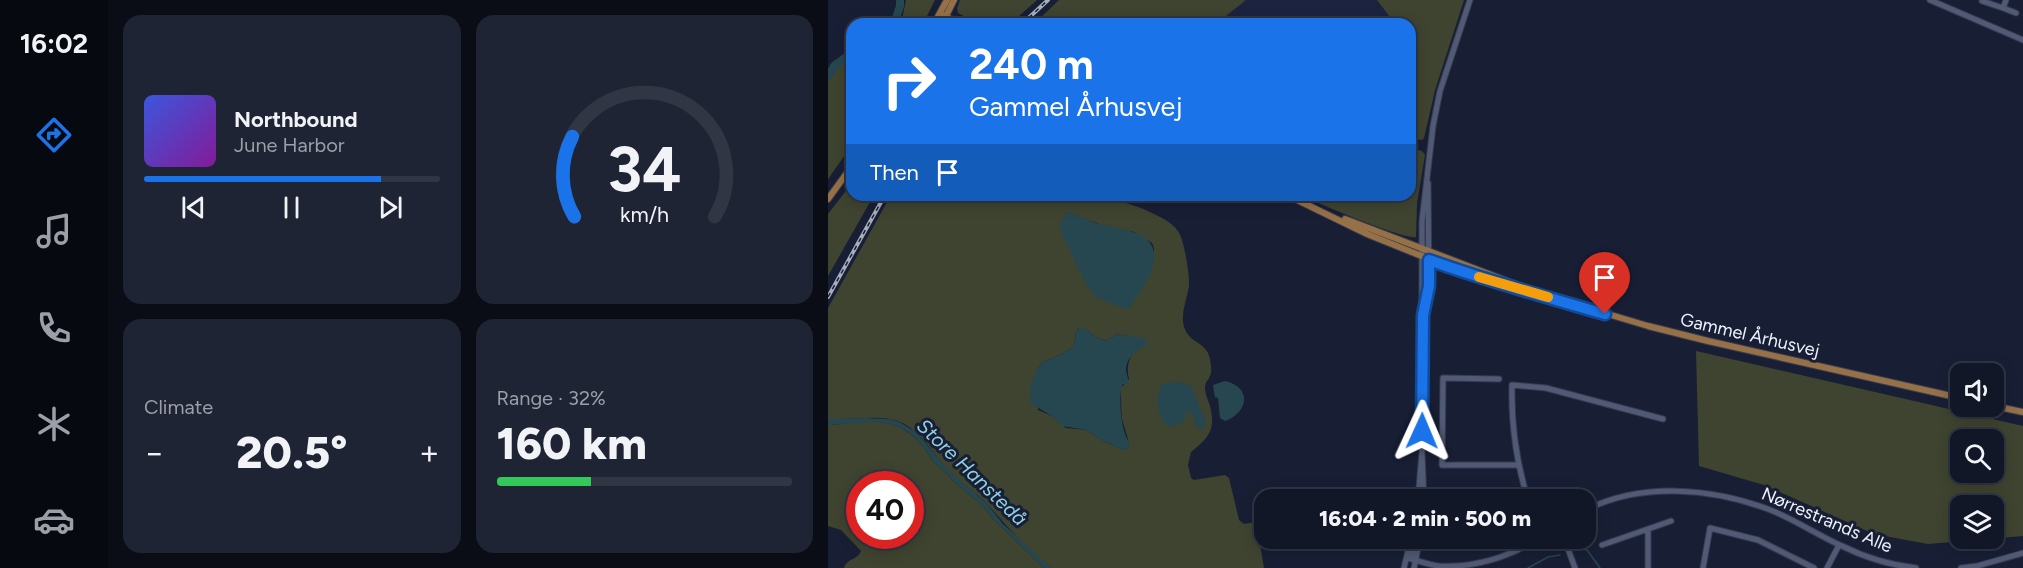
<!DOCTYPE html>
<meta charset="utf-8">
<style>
:root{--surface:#121728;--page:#1f2434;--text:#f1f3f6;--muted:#9c9fa8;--line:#313645;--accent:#1a73e8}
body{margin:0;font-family:Figtree,sans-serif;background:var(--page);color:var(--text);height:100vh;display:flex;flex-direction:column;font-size:22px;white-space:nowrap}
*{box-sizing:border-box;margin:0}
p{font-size:20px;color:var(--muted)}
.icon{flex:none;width:33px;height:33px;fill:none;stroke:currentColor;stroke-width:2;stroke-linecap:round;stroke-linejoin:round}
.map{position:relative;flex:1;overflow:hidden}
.panel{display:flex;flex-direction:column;gap:15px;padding:15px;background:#0a0d16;width:720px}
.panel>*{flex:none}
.banner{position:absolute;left:18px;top:18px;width:570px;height:183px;border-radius:18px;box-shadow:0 3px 15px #0003,0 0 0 2px var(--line);background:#1a73e8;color:#fff;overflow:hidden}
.buttons{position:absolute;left:1122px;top:363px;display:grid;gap:12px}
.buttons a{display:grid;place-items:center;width:54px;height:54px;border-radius:12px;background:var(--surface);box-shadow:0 3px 15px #0003,0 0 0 2px var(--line);font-size:30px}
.speed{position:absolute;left:18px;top:471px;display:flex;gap:12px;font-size:30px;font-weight:700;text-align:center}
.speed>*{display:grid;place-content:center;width:78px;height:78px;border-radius:50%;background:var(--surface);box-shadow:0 3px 15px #0003,0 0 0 2px var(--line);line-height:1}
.speed .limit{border:9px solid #d22;background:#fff;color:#111}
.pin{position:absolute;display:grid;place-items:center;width:51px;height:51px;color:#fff;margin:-62px -26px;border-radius:50% 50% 50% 0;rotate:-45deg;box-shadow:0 0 6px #0007}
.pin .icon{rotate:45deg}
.me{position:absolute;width:66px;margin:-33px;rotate:1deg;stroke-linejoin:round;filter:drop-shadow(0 0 4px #0008)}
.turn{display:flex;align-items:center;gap:21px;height:126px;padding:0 24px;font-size:27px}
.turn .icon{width:78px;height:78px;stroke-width:2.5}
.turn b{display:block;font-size:42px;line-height:51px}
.then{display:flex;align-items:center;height:57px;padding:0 24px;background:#0003;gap:12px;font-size:22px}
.big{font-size:45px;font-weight:800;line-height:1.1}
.panel .widget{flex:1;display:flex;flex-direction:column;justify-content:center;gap:9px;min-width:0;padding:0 21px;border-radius:18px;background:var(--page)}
.panel .dial{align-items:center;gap:0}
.dial svg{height:156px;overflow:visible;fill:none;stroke:var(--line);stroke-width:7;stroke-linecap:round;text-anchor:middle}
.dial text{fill:var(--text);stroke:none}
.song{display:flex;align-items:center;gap:18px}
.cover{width:72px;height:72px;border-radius:9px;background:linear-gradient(135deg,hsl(230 70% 55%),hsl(290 70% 35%))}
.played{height:6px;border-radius:3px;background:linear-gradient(90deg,var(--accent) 80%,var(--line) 80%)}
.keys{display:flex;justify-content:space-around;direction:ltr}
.heat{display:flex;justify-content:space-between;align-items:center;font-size:33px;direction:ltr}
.charge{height:9px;border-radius:4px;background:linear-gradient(90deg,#34c759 32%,var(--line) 0)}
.panel .tiles{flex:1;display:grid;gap:15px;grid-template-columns:repeat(2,1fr)}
.trip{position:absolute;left:426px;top:489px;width:342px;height:60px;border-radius:18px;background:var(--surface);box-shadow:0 3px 15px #0003,0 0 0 2px var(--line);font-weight:800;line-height:60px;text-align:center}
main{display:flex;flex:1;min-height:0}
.dock{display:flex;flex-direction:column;width:108px;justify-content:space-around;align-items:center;background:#070910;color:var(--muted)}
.dock .icon{width:42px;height:42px}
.dock .on{color:var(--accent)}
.dock b{font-size:27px;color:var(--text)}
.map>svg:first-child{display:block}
.built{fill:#1b2340}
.green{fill:#3f4430;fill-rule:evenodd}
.water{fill:#264750}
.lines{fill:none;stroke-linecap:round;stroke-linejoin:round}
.stream{stroke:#264750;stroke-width:1.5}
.river{stroke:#264750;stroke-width:8}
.minor-casing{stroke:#373b4e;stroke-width:7}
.major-casing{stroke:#373b4e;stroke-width:8}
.minor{stroke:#515a75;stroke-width:5}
.major{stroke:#967047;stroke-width:6}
.rail-casing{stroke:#a7adbd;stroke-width:4}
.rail{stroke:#181f35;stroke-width:1.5;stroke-dasharray:4.5;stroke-linecap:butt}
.route-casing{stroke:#114b97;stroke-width:15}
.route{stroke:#1a73e8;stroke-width:10}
.slow{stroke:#f59e0b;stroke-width:10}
.labels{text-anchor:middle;stroke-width:6;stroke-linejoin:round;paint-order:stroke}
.street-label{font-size:18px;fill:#edf2ff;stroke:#181f35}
.water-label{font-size:20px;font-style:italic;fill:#8fd1e4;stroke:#181f35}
</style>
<main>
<nav class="dock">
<b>16:02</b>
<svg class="icon on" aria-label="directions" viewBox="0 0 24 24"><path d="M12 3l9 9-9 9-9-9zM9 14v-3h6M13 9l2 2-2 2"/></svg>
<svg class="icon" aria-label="music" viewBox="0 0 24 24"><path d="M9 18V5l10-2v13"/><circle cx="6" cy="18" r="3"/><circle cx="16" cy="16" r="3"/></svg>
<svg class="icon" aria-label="phone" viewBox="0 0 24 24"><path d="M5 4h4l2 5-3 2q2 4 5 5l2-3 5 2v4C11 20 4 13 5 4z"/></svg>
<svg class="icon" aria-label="climate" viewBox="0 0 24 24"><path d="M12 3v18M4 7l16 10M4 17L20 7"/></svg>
<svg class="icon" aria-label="car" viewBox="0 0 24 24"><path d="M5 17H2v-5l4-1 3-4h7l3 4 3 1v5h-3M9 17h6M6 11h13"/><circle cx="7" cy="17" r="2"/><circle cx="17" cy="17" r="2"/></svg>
</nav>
<section class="panel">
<div class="tiles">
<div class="widget">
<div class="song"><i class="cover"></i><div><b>Northbound</b><p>June Harbor</p></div></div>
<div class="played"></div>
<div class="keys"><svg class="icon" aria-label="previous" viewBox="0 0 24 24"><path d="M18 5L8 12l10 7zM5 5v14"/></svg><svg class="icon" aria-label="pause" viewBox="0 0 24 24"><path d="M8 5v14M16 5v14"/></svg><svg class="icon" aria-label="next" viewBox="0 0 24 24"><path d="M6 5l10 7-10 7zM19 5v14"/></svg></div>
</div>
<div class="widget dial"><svg viewBox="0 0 100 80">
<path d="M14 69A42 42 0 1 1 86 69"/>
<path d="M14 69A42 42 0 0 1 13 28" stroke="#1a73e8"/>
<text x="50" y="56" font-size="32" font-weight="700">34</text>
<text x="50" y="72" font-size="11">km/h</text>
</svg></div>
<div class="widget"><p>Climate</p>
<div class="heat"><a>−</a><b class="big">20.5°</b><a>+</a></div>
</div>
<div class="widget"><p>Range · 32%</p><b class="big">160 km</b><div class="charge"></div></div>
</div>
</section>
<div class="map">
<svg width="1195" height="568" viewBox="0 0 1195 568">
<rect width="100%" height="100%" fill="#181f35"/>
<!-- built -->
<path class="built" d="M407,0H585L567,24H379Z"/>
<!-- green -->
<path class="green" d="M78,0H107L95,24H73Z
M132,0H209L182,24H150L130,13L129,8Z
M231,0H418L393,20L396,24H206Z
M549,0H636L607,90L596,138L594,140L582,138V86L588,82L587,73L582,77V24H554L562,17Z
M24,57V145L0,179V79L9,66Z
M582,148L594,151L597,155L589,203L588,237C576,240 489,203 473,195H582Z
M24,183V195H46L0,276V214Z
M63,195H171C194,207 191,196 210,195C252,193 293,196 330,216C338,220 347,225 351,233C356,240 362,277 361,286C359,298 354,310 355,322C358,342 373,340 380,353C382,358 385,370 382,376C380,381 377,381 377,388C377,394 380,400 382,406C388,430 381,437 363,452L360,465L363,478L366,480L397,475L401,478L411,520L416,524L428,522L436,568H223C198,551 179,525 158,503C146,491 131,483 120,470C104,453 93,431 72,422C54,414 23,420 3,419L4,425C47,420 77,415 102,457C107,466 119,471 124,480L156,507L165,519L216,568H16C19,558 30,560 33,551L13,530L0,526V308ZM239,212L273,225L306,232L324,243L326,248L325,265ZM251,328H256L268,337L277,341L290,334L305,337L312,349C300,354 298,368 301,379L293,388C293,398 293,409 294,419C296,427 302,442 301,448L296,450L275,441L258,430L238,428L224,416L210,410L209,369L215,362L234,354L246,346L248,332ZM32,484H82V536H32Z
M868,351L1195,426V536L1100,544L1046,534L936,485L871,466ZM1132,440H1166V472H1132ZM1132,506H1166V538H1132Z"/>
<!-- water -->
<path class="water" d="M239,212C251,215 262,222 274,225C284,227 307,231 314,236C343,253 313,290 301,309H296L268,297L258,284L232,230V224Z
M251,328H256L268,337L277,341L290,334L319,339V344C310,351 299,356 298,369C298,374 301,378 300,384H295C290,394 293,423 297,434C299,440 302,441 301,448L296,450L275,441L258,430L234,426L224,416L202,403V388L209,369L215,362L234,354L246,346L248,332Z
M397,381C424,387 421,412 397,421L392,418L390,398L387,397L385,385Z
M352,382L363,386C370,398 369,407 378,418L375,430L367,425L365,415L361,412L357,414V421L343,427C329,422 328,399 332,387L336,384Z
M36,418L62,419L71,422L88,432L120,470L159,504L175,524L223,568H216L165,519L156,507L124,480C119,471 107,466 102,457C75,412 45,423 0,425V419Z"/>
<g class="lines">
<!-- stream -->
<path class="stream" d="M749,548L759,550L772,568
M700,568L720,557L732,555"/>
<!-- river -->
<path class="river" d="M66,24L72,6V0
M0,76L7,65L24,53"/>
<!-- minor casing -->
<g class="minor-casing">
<path id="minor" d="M1102,0L1195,40
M1178,0L1175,8L1188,13
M1154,1L1175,8
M596,311L601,286L600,183
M671,379L615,378L614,465H689
M594,454L596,500
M590,500L594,452V221L605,126L612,91L642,0
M700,500C688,461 683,425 684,385L718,388L835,419
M758,510C813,482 883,488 940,509C966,519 989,535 1014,546C1038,558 1062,565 1088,568
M736,538L747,568
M774,545L843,521
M579,558C589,560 600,565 611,566C646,568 682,557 711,538
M586,559L584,554L587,538
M576,568L583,538
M586,568L592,538
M820,568V529
M875,568L882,528L930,540L986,568
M999,568L1011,545
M1133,568L1149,566L1195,553"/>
</g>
<!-- major casing -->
<g class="major-casing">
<path id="major" d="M115,15L132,24
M106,24L119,0
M114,24L126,0
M459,195L539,234L601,259L680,287L706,292L820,326L880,341L1132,398
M0,199L24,166
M517,219L692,286
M1166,406L1195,412"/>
</g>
<!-- minor -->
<use href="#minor" class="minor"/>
<!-- major -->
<use href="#major" class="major"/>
<!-- rail casing -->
<g class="rail-casing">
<path id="rail" d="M194,24L220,0
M0,297L57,195"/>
</g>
<!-- rail -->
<use href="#rail" class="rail"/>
</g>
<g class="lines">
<!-- route casing -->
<g class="route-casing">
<path id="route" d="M594,431L595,315L601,286V260C659,281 718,297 777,314"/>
</g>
<!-- route -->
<use href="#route" class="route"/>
<!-- slow -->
<path class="slow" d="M651,277L720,297"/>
</g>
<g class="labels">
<!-- street labels -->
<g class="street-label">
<text transform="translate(922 335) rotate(13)" y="6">Gammel Århusvej</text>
<text transform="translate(999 520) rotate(23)" y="6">Nørrestrands Alle</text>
</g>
<!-- water labels -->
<g class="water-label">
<text transform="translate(144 472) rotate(44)" y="7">Store Hanstedå</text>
</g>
</g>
</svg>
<div class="buttons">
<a><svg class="icon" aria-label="sound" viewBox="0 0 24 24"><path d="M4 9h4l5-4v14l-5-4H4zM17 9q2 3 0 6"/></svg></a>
<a><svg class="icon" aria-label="search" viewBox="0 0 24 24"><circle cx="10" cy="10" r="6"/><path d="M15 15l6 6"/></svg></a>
<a><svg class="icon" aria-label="layers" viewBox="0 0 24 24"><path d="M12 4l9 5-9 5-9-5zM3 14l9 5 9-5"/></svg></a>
</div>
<div class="speed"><div class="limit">40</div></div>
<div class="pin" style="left:777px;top:314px;background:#d93025"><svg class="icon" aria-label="arrive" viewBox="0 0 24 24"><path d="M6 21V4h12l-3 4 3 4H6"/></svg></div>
<svg class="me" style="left:594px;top:431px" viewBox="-20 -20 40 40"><path d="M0-17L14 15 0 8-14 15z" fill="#1a73e8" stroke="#fff" stroke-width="4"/></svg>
<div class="trip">16:04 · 2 min · 500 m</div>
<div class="banner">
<div class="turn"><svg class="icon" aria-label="right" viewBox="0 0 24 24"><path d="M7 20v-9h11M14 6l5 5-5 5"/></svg><div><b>240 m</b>Gammel Århusvej</div></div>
<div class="then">Then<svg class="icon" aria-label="arrive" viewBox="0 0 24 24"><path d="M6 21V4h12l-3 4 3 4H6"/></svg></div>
</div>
</div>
</main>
